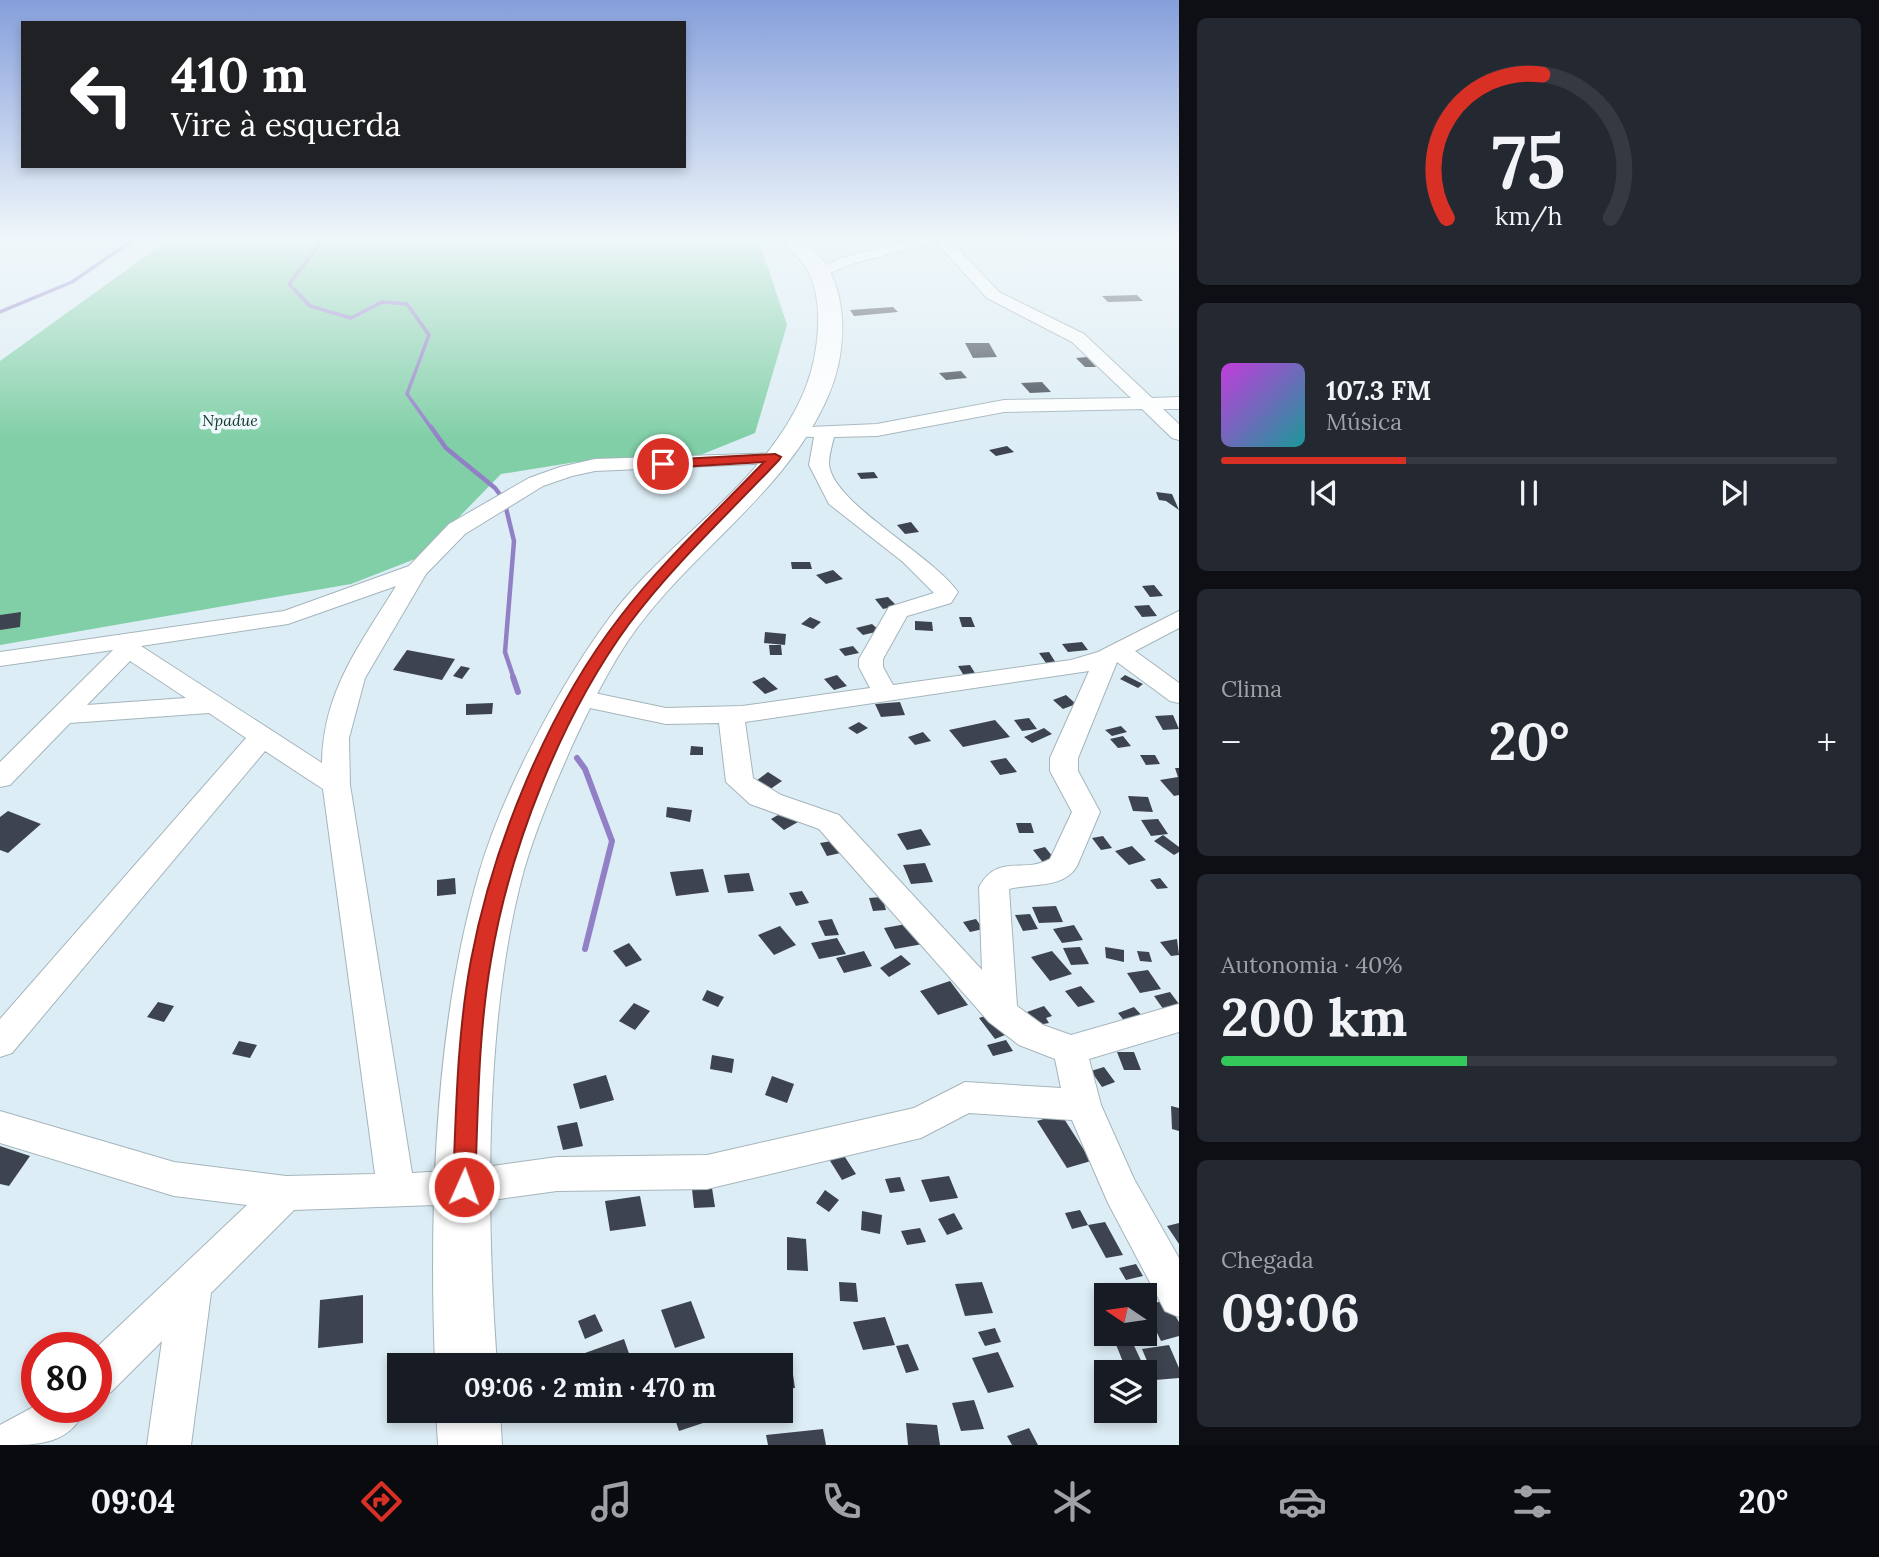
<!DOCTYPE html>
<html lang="pt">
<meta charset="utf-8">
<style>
:root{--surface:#171b24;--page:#242831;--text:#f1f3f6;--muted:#9ea1a6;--line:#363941;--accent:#d93025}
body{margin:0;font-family:Lora,serif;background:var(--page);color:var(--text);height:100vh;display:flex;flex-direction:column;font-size:26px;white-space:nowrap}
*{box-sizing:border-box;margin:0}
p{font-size:23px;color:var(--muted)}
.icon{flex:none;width:38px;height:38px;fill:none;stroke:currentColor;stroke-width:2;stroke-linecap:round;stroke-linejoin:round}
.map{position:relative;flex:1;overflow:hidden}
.side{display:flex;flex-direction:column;gap:18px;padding:18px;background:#0d0f14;width:700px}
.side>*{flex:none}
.hud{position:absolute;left:21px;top:21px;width:665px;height:147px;border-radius:0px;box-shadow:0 4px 10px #0003;background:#202124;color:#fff;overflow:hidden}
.needle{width:46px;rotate:283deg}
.controls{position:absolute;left:1094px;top:1283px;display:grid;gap:14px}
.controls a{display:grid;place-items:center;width:63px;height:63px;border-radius:0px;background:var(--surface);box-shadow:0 4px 10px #0003;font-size:35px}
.speed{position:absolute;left:21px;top:1332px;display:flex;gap:14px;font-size:35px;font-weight:700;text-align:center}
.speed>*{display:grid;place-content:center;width:91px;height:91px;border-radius:50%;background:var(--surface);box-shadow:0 4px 10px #0003;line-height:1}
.speed .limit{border:10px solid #d22;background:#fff;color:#111}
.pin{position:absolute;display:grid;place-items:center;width:60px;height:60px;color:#fff;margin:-30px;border:4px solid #fff;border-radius:50%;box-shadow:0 2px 7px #0007}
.me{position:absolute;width:77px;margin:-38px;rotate:2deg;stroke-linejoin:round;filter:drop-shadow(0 0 5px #0008)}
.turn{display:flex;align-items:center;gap:24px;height:147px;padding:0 35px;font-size:32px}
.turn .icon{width:91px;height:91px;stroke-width:2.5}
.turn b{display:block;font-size:49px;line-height:60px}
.big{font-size:52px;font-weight:700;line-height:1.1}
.side .widget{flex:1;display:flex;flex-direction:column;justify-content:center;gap:10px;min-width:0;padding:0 24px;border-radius:10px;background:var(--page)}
.side .dial{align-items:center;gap:0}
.dial svg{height:182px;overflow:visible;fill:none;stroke:var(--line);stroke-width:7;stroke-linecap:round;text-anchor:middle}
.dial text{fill:var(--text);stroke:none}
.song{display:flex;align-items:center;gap:21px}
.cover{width:84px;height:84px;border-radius:10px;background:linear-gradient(135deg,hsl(290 70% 55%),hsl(180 70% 35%))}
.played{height:7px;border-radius:4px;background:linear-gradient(90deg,var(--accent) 30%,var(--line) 30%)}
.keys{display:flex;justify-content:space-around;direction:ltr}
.heat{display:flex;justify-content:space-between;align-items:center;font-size:38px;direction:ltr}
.charge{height:10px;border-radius:5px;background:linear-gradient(90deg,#34c759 40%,var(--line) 0)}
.trip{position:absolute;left:387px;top:1353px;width:406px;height:70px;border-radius:0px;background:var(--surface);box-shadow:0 4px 10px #0003;font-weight:700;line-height:70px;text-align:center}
.dock{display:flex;height:112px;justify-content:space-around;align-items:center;background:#090b0e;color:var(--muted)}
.dock .icon{width:49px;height:49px}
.dock .active{color:var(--accent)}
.dock b{font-size:32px;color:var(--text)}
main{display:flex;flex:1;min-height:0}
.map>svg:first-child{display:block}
.green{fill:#80cfa6}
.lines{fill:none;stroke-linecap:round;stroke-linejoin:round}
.stream-far2{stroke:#9280c7;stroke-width:3.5}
.stream-far1{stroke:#9280c7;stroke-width:4.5}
.stream{stroke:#9280c7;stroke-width:6}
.building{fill:#3e444f}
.minor-casing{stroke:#a5b5bc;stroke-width:2}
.highway-casing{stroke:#a5b5bc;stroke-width:2}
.minor{fill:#fff;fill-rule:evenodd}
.highway{fill:#fff;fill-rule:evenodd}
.route{fill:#d93025;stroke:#8d1f18;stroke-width:2}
.labels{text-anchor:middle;stroke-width:7;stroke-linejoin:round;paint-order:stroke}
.far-park-label{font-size:16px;font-style:italic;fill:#133928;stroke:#eff9fe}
</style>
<main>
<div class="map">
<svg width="1179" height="1445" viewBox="0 0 1179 1445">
<rect width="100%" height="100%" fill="#ddedf5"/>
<!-- green -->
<path class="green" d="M171,238H758L787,325L755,433L693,458L576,462L501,474L420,557L351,584L0,645V361Z"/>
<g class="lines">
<!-- stream-far2 -->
<path class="stream-far2" d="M319,238V245L289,284L310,306L351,318L382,302L407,304L429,335L407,394L432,429
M0,312L72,282L136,238"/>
<!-- stream-far1 -->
<path class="stream-far1" d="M431,427L446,448L495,488L504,500L514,541L505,652L514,679"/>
<!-- stream -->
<path class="stream" d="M513,677L518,692
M577,758L585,769L612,841L585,949"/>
</g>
<!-- building -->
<path class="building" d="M1137,295L1143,301L1108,302L1102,296Z
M893,307L898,312L854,316L850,310Z
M965,343H989L997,357L973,358Z
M1087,357L1096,367H1085L1076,358Z
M961,371L967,378L946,380L939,373Z
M1042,382L1051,392L1030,393L1021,383Z
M1007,446L1014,452L996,456L989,450Z
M874,472L878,478L861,479L857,473Z
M1156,492L1172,494L1179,510L1166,501L1159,500Z
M911,522L919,532L905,534L897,525Z
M791,562H810L812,569H792Z
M833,570L843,579L826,584L816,575Z
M1154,585L1163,596L1150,597L1142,586Z
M888,597L897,606L883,609L875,599Z
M1149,605L1157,616L1142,617L1134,606Z
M21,612L20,627L0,630V615Z
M810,617L821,622L813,629L801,624Z
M959,617H971L975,627H962Z
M915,621L932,622L933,631L915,630Z
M872,624L880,631L863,635L856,628Z
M765,632L786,634L785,645L764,643Z
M1082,642L1088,650L1068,652L1062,644Z
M769,645H781L782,655H770Z
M853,646L859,653L845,656L839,649Z
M407,650L455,659L442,680L393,670Z
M1049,652L1056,663H1046L1039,653Z
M970,665L978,678L966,679L958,666Z
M461,666L470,668L462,679L453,676Z
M837,675L847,686L834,690L824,679Z
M1125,675L1143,684L1138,688L1120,679Z
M764,677L778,689L765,694L752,682Z
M1066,695L1076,704L1063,709L1053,700Z
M900,702L905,715L881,717L875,704Z
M493,703L492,714L466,715V704Z
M1173,715L1179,729L1163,730L1155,716Z
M1029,718L1037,729L1022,731L1014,720Z
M995,720L1010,737L963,747L949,730Z
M859,722L868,728L857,734L848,728Z
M1121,726L1127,732L1112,736L1105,730Z
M1044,728L1052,734L1032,743L1024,737Z
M923,732L931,741L915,745L908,737Z
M1123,736L1131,746L1118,748L1110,739Z
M691,746L703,747V755H690Z
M1140,755H1155L1160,764L1146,765Z
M1006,758L1017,772L1000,775L990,761Z
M1175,768H1179V795L1174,796L1160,780L1178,777Z
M768,772L782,781L769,790L756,781Z
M1128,796L1148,797L1153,812L1133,811Z
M667,807L692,810L690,822L666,817Z
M8,811L41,824L8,853L0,850V817Z
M785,811L798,822L784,830L771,819Z
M1158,819L1168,834L1151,836L1141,820Z
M1016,823H1031L1034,833H1019Z
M921,829L931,845L907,850L897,834Z
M1163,835L1179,847V852L1174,855L1154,841Z
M1103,836L1112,848L1101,850L1092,838Z
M838,840L845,852L827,856L820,843Z
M1132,846L1146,860L1129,865L1115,851Z
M1045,847L1057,862L1045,865L1033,850Z
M925,863L933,882L911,884L903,865Z
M703,869L709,892L676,896L670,872Z
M749,873L754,891L728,893L724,875Z
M455,878L456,894L437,896V880Z
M1160,878L1168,888L1157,889L1150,880Z
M802,891L809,903L796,906L789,893Z
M882,897L886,910L873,911L869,898Z
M1056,906L1063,922L1039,923L1032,907Z
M1030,914L1038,929L1023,931L1015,915Z
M832,919L839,935L825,936L818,921Z
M976,919L983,929L970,932L963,922Z
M912,923L923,944L895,949L884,928Z
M1074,925L1083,940L1062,943L1053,929Z
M780,926L796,945L774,955L758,935Z
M837,938L846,954L819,959L811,943Z
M1177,939L1179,955L1171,956L1160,942Z
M629,943L642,960L626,967L613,951Z
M1080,947L1089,964L1071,965L1063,948Z
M1105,947L1124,950V962L1106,958Z
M864,951L872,966L844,973L836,958Z
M1052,951L1072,974L1050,981L1031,957Z
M1137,951L1149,952L1152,962L1140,961Z
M901,955L911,964L889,977L880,968Z
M1148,970L1161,989L1140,993L1127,973Z
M950,981L968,1005L938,1015L920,991Z
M1081,986L1095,1002L1078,1007L1065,991Z
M707,990L724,997L718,1007L702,1000Z
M1170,992L1179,1004V1011L1166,1013L1154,996Z
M158,1002L174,1006L164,1022L147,1017Z
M634,1003L650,1011L635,1030L619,1021Z
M1044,1006L1052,1016L1046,1018L1049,1023L1038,1025L1027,1012Z
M1134,1007L1147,1021L1130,1028L1118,1013Z
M994,1013L1010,1033L995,1039L979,1018Z
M1006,1040L1013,1051L993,1056L987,1045Z
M239,1041L257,1045L250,1058L232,1054Z
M1117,1052H1134L1141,1070H1124Z
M712,1055L734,1059L732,1073L710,1069Z
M1104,1067L1115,1082L1102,1087L1091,1071Z
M606,1075L614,1100L580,1109L573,1084Z
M772,1076L794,1084L787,1103L765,1095Z
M1171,1106L1179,1108V1131L1172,1129Z
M1061,1114L1091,1161L1067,1168L1037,1121Z
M577,1122L583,1146L563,1150L557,1126Z
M0,1146L30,1156L9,1186L0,1184Z
M841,1151L856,1174L842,1180L827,1156Z
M949,1176L958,1198L930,1202L921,1180Z
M900,1177L905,1191L890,1193L885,1179Z
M712,1188L715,1207L694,1208L692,1189Z
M825,1190L839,1200L829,1212L816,1203Z
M640,1196L646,1226L610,1231L605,1201Z
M1080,1210L1088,1225L1072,1229L1065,1213Z
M862,1211L882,1215L880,1234L861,1230Z
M954,1213L963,1229L947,1235L938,1219Z
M1105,1222L1123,1255L1106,1258L1088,1225Z
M1179,1223V1244L1167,1226Z
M920,1228L926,1242L907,1245L901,1231Z
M787,1237L806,1239L808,1271L787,1270Z
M1136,1264L1143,1276L1126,1280L1119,1268Z
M839,1282L856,1283L858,1302L840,1301Z
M982,1282L993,1313L965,1316L955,1284Z
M363,1295V1343L318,1348L320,1300Z
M1166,1300L1179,1322V1336L1161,1341L1144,1306Z
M691,1301L705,1338L675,1348L661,1310Z
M595,1314L603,1331L585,1339L578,1321Z
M885,1317L895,1345L863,1350L853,1322Z
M995,1328L1001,1342L985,1346L978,1332Z
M1129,1335L1145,1369L1127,1372L1113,1337Z
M624,1339L633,1365H588L585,1353Z
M908,1344L919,1370L906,1373L896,1346Z
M1169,1345L1179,1368V1378L1155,1380L1142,1349Z
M998,1352L1014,1387L988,1393L972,1358Z
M780,1368H792L795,1388L784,1389Z
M974,1400L984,1429L961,1431L952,1403Z
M672,1410H702L706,1422L679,1431Z
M906,1423L937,1425L940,1445H908Z
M1029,1428L1038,1445H1012L1007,1436Z
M823,1429L826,1445H768L766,1435Z"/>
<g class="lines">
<!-- minor casing -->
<g class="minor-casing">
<path id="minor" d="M919,238H948L999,292L1084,334L1152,398L1179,397V409H1163L1179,424V440L1172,438L1142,409L1004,412L877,436L834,437C832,445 829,455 829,464C832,503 931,554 958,592L951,603L907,616L883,659V667L893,685L1071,660L1098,652L1179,611V628L1135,651L1179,683V703L1170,701L1117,662L1078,758V771L1100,812L1077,866C1064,889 1031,883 1009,889L1017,1006L1043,1025L1071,1035L1179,1004V1032L1089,1059L1101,1105L1134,1179L1179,1258V1317L1165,1311L1108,1203L1072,1120L969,1113L921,1138L707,1189L557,1191L464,1204L294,1210L211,1293L191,1445H147L162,1341L111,1392L96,1398V1348L247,1205L174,1196L0,1143V1111L174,1162L286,1176L375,1174L323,789L265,751L12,1053L0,1057V1019L246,738L209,713L70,723L10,785L0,787V762L113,650L0,666V652L284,611L409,566L449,524L529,478L560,467L595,459L782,453L785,457L782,461L775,463L595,471L572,476L543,486L465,534L426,574L365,678L349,738L350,785L412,1173L464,1170L557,1157L707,1155L914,1108L965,1082L1061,1088L1055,1059L1019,1045L989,1022L819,829L750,804L726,782L719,723L666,724L566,703L562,697L566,691L575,689L666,708L742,706L870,688L859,667V659L889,607L934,593L903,562L829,504L809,465L814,437L788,436L785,432L788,428L877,424L1004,400L1131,398L1072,342L987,298L936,242L855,263L819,277L811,272L841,258ZM396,586C360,645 323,691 322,763L141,646L288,624ZM130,661L186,698L87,705ZM1089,671L1050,758V771L1072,812L1050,859C1023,874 998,853 979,887L982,970L839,815L781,795L753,778L745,722Z
M1153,238H1172L1179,242V252Z
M37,1405L87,1407C69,1445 41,1445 0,1445V1425Z"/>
</g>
<!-- highway casing -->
<g class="highway-casing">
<path id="highway" d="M782,238H804C812,248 821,256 827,267C849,302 845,357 829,394C789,489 697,547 637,628C610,665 590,707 571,748C554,787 536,828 524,870C484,1016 486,1214 497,1365H435C429,1209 435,1024 479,873C503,791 559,686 610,617C669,537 771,481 807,384C819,351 825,299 806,267C799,257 789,249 782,238Z
M436,1410H500L502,1445H438Z"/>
</g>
<!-- minor -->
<use href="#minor" class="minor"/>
<!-- highway -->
<use href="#highway" class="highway"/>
</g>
<!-- sky -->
<linearGradient id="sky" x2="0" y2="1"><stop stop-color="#859fdb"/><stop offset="0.54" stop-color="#f0f7fa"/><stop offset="1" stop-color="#f0f7fa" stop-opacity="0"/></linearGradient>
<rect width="1179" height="441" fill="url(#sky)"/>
<!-- route -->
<path class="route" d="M775,454L781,457L779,460C729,513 673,565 629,624C561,717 510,847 491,960C478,1035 478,1112 475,1187L472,1195L464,1198L456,1195L453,1187C456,1112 457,1035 471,960C493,844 548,710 620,617C663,561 716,512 764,462L663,468L657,464L663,460Z"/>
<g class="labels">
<!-- far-park labels -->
<g class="far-park-label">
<text x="230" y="426">Npadue</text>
</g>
</g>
</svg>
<div class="controls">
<a><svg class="needle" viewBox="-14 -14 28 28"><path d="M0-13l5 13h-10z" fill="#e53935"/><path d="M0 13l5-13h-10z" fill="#9ea1a6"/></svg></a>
<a><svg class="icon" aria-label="layers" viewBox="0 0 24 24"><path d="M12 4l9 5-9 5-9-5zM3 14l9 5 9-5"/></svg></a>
</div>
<div class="speed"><div class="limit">80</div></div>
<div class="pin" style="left:663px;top:464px;background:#d93025"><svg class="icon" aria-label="arrive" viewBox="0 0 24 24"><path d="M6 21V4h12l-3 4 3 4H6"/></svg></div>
<svg class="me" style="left:464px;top:1187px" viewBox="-20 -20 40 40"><circle r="17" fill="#d93025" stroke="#fff" stroke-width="3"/><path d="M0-11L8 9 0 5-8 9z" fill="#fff"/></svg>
<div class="trip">09:06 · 2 min · 470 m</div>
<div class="hud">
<div class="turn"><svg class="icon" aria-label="left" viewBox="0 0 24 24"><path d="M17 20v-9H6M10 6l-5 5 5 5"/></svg><div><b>410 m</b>Vire à esquerda</div></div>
</div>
</div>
<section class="side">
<div class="widget dial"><svg viewBox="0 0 100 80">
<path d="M14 69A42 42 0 1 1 86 69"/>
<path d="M14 69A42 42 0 0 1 56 6" stroke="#d93025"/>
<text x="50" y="56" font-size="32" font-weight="700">75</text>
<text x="50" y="72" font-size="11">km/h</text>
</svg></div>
<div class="widget">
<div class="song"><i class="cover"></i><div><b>107.3 FM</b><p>Música</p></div></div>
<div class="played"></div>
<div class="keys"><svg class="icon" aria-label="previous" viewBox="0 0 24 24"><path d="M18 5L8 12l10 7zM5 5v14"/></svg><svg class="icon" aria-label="pause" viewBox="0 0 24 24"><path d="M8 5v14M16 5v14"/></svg><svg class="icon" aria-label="next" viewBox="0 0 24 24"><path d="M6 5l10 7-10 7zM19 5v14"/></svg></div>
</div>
<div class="widget"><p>Clima</p>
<div class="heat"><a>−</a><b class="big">20°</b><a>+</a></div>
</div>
<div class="widget"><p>Autonomia · 40%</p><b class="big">200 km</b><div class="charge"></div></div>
<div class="widget"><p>Chegada</p><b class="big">09:06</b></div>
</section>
</main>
<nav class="dock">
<b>09:04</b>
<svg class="icon active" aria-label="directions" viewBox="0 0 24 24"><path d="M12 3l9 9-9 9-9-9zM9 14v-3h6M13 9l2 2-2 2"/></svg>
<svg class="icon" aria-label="music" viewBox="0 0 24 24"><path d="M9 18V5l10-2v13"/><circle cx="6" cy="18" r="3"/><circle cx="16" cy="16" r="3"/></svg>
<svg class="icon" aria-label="phone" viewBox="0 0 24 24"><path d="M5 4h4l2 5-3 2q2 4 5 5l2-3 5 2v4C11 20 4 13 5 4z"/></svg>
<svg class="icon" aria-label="climate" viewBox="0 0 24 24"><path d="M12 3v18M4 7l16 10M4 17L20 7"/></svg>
<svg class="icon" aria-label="car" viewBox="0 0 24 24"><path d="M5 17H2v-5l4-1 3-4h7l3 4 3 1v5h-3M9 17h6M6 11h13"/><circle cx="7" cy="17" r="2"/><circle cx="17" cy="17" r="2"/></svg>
<svg class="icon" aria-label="filters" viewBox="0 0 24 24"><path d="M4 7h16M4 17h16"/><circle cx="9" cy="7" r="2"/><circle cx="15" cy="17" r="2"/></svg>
<b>20°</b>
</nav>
